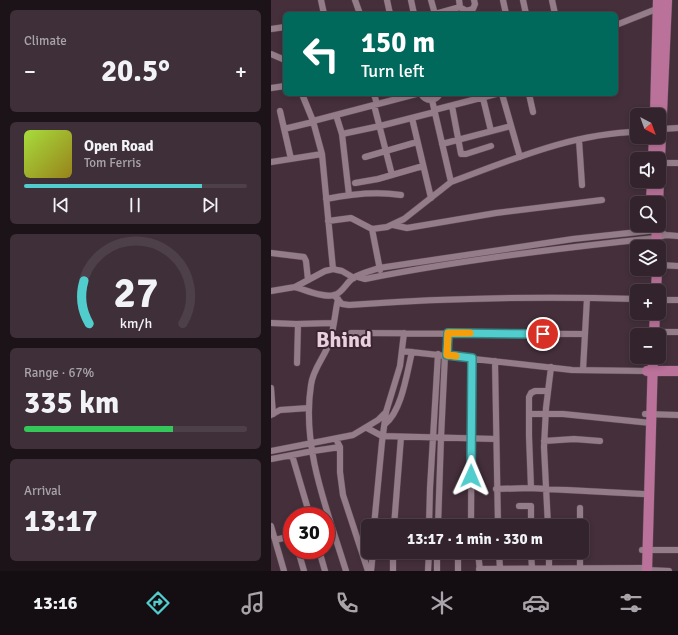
<!DOCTYPE html>
<meta charset="utf-8">
<style>
:root{--surface:#33232c;--page:#3e2f38;--text:#f1f3f6;--muted:#a9a4a9;--line:#4e4048;--accent:#52cdcd}
body{margin:0;font-family:Signika,sans-serif;background:var(--page);color:var(--text);height:100vh;display:flex;flex-direction:column;font-size:15px;white-space:nowrap}
*{box-sizing:border-box;margin:0}
p{font-size:13px;color:var(--muted)}
.icon{flex:none;width:22px;height:22px;fill:none;stroke:currentColor;stroke-width:2;stroke-linecap:round;stroke-linejoin:round}
.map{position:relative;flex:1;overflow:hidden}
.drawer{display:flex;flex-direction:column;gap:10px;padding:10px;background:#1c1318;width:271px}
.drawer>*{flex:none}
.top-card{position:absolute;left:12px;top:12px;width:335px;height:84px;border-radius:6px;box-shadow:0 2px 6px #0003,0 0 0 1px var(--line);background:#00695c;color:#fff;overflow:hidden}
.needle{width:26px;rotate:139deg}
.fabs{position:absolute;left:359px;top:108px;display:grid;gap:8px}
.fabs a{display:grid;place-items:center;width:36px;height:36px;border-radius:6px;background:var(--surface);box-shadow:0 2px 6px #0003,0 0 0 1px var(--line);font-size:20px}
.speed{position:absolute;left:12px;top:507px;display:flex;gap:8px;font-size:20px;font-weight:700;text-align:center}
.speed>*{display:grid;place-content:center;width:52px;height:52px;border-radius:50%;background:var(--surface);box-shadow:0 2px 6px #0003,0 0 0 1px var(--line);line-height:1}
.speed .limit{border:6px solid #d22;background:#fff;color:#111}
.pin{position:absolute;display:grid;place-items:center;width:34px;height:34px;color:#fff;margin:-17px;border:2px solid #fff;border-radius:50%;box-shadow:0 1px 4px #0007}
.me{position:absolute;width:44px;margin:-22px;rotate:1deg;stroke-linejoin:round;filter:drop-shadow(0 0 3px #0008)}
.turn{display:flex;align-items:center;gap:14px;height:84px;padding:0 12px;font-size:18px}
.turn .icon{width:52px;height:52px;stroke-width:2.5}
.turn b{display:block;font-size:28px;line-height:34px}
.big{font-size:30px;font-weight:800;line-height:1.1}
.drawer .card{flex:1;display:flex;flex-direction:column;justify-content:center;gap:6px;min-width:0;padding:0 14px;border-radius:6px;background:var(--page)}
.drawer .dial{align-items:center;gap:0}
.dial svg{height:104px;overflow:visible;fill:none;stroke:var(--line);stroke-width:7;stroke-linecap:round;text-anchor:middle}
.dial text{fill:var(--text);stroke:none}
.song{display:flex;align-items:center;gap:12px}
.cover{width:48px;height:48px;border-radius:6px;background:linear-gradient(135deg,hsl(80 70% 55%),hsl(50 70% 35%))}
.played{height:4px;border-radius:2px;background:linear-gradient(90deg,var(--accent) 80%,var(--line) 80%)}
.keys{display:flex;justify-content:space-around;direction:ltr}
.heat{display:flex;justify-content:space-between;align-items:center;font-size:22px;direction:ltr}
.charge{height:6px;border-radius:3px;background:linear-gradient(90deg,#34c759 67%,var(--line) 0)}
.trip{position:absolute;left:90px;top:519px;width:228px;height:40px;border-radius:6px;background:var(--surface);box-shadow:0 2px 6px #0003,0 0 0 1px var(--line);font-weight:800;line-height:40px;text-align:center}
.tabs{display:flex;height:64px;justify-content:space-around;align-items:center;background:#140e12;color:var(--muted)}
.tabs .icon{width:28px;height:28px}
.tabs .current{color:var(--accent)}
.tabs b{font-size:18px;color:var(--text)}
main{display:flex;flex:1;min-height:0}
.map>svg:first-child{display:block}
.lines{fill:none;stroke-linecap:round;stroke-linejoin:round}
.minor-casing{stroke:#5d4b55;stroke-width:7}
.trunk-casing{stroke:#5d4b55;stroke-width:11}
.minor{stroke:#947c89;stroke-width:6}
.trunk{stroke:#ba719a;stroke-width:10}
.route-casing{stroke:#358585;stroke-width:10}
.route{stroke:#52cdcd;stroke-width:7}
.slow{stroke:#f59e0b;stroke-width:7}
.labels{text-anchor:middle;stroke-width:4;stroke-linejoin:round;paint-order:stroke}
.town-label{font-size:22px;font-weight:bold;fill:#eacfdd;stroke:#3a2631}
</style>
<main>
<section class="drawer">
<div class="card"><p>Climate</p>
<div class="heat"><a>−</a><b class="big">20.5°</b><a>+</a></div>
</div>
<div class="card">
<div class="song"><i class="cover"></i><div><b>Open Road</b><p>Tom Ferris</p></div></div>
<div class="played"></div>
<div class="keys"><svg class="icon" aria-label="previous" viewBox="0 0 24 24"><path d="M18 5L8 12l10 7zM5 5v14"/></svg><svg class="icon" aria-label="pause" viewBox="0 0 24 24"><path d="M8 5v14M16 5v14"/></svg><svg class="icon" aria-label="next" viewBox="0 0 24 24"><path d="M6 5l10 7-10 7zM19 5v14"/></svg></div>
</div>
<div class="card dial"><svg viewBox="0 0 100 80">
<path d="M14 69A42 42 0 1 1 86 69"/>
<path d="M14 69A42 42 0 0 1 10 36" stroke="#52cdcd"/>
<text x="50" y="56" font-size="32" font-weight="700">27</text>
<text x="50" y="72" font-size="11">km/h</text>
</svg></div>
<div class="card"><p>Range · 67%</p><b class="big">335 km</b><div class="charge"></div></div>
<div class="card"><p>Arrival</p><b class="big">13:17</b></div>
</section>
<div class="map">
<svg width="407" height="571" viewBox="0 0 407 571">
<rect width="100%" height="100%" fill="#442f3b"/>
<g class="lines">
<!-- minor casing -->
<g class="minor-casing">
<path id="minor" d="M50,0L53,14
M84,0L89,14
M116,0L119,14
M140,0L143,14
M160,0L164,14L189,7
M188,0L189,7L195,11L202,9L204,4L203,0
M232,0L235,14
M252,0L255,14
M281,0L284,14
M345,25L388,8
M0,29L14,27
M0,54L14,60
M0,88L14,86
M31,94L42,121
M103,94L106,104
M150,94C155,102 164,102 169,94
M211,94L220,131
M231,94L249,157
M258,94L262,112
M161,100L180,182C240,160 302,133 366,132
M103,105L121,175
M181,106L190,154H195L220,146
M163,110L225,94
M9,111L20,159
M65,115L71,134L78,195
M141,118L160,198
M13,129L42,122
M391,129L407,128
M71,134L109,126L164,112
M308,140L311,185
M171,144L240,126
M94,157L146,142
M0,162L51,154
M389,163H407
M84,183L107,179L152,166
M55,199C80,194 104,191 130,195
M57,221L80,218L101,229L116,227L133,219L180,182
M122,225L136,228L225,213L331,200
M101,229L109,270
M0,253L33,257L35,261L37,280
M388,265L407,266
M62,269L51,154L42,121L145,94
M87,277L94,279C190,260 288,248 385,238L395,235L407,236
M24,287C35,290 52,298 64,295C72,292 75,283 82,278C90,273 100,271 108,268L302,239L386,230L395,235
M0,291L24,287L54,271L62,269L71,271L83,278
M63,295L71,304L78,305C174,298 269,296 366,299
M67,299C64,313 63,328 59,341C54,357 42,368 40,385C30,448 57,512 75,571
M388,300H407
M0,323L25,324L62,323
M383,332H407
M80,333L314,334
M131,351L301,370L376,371
M176,355L177,333
M224,361L227,526
M26,363L27,324
M312,370L316,298
M0,388L2,414
M258,414H292L380,423
M374,414L407,415
M0,415L9,410L38,408
M114,424C131,411 136,372 141,352
M96,428L111,436L225,439
M65,439L69,447V472L72,495L97,571
M273,441L303,439L329,441
M0,451L82,435L107,420L115,412
M21,455L39,516
M0,459L42,451L69,447
M260,488L258,436V397L260,393L264,391H277
M225,489L258,488L372,494
M248,506H260V526
M0,526L13,571
M103,526L111,442L115,412L129,366L133,333
M123,526L130,437
M158,526L159,488L167,354
M167,526L170,438L174,355
M200,526L201,358
M277,526L273,447L275,408L280,367
M309,526V508
M4,540L21,536
M27,550L33,571
M48,550L54,571
M371,550H407
M207,552L209,571
M228,552L229,569
M260,552L261,569
M278,552V571
M187,560V571
M309,568V552
M208,569L371,568
M376,570L398,571
M100,571L102,552
M122,571V552
M157,571L158,552
M166,571V552"/>
</g>
<!-- trunk casing -->
<g class="trunk-casing">
<path id="trunk" d="M384,115L387,0
M382,159L383,137
M380,201L381,181
M387,203L396,0
M385,247L386,225
M385,291L386,269
M383,335L384,313
M376,371H407
M376,571L382,357"/>
</g>
<!-- minor -->
<use href="#minor" class="minor"/>
<!-- trunk -->
<use href="#trunk" class="trunk"/>
</g>
<g class="lines">
<!-- route casing -->
<g class="route-casing">
<path id="route" d="M200,476L201,358L176,355L177,333L272,334"/>
</g>
<!-- route -->
<use href="#route" class="route"/>
<!-- slow -->
<path class="slow" d="M185,356L176,355L177,333H199"/>
</g>
<g class="labels">
<!-- town labels -->
<g class="town-label">
<text x="73" y="347">Bhind</text>
</g>
</g>
</svg>
<div class="fabs">
<a><svg class="needle" viewBox="-14 -14 28 28"><path d="M0-13l5 13h-10z" fill="#e53935"/><path d="M0 13l5-13h-10z" fill="#a9a4a9"/></svg></a>
<a><svg class="icon" aria-label="sound" viewBox="0 0 24 24"><path d="M4 9h4l5-4v14l-5-4H4zM17 9q2 3 0 6"/></svg></a>
<a><svg class="icon" aria-label="search" viewBox="0 0 24 24"><circle cx="10" cy="10" r="6"/><path d="M15 15l6 6"/></svg></a>
<a><svg class="icon" aria-label="layers" viewBox="0 0 24 24"><path d="M12 4l9 5-9 5-9-5zM3 14l9 5 9-5"/></svg></a>
<a>+</a>
<a>−</a>
</div>
<div class="speed"><div class="limit">30</div></div>
<div class="pin" style="left:272px;top:334px;background:#d93025"><svg class="icon" aria-label="arrive" viewBox="0 0 24 24"><path d="M6 21V4h12l-3 4 3 4H6"/></svg></div>
<svg class="me" style="left:200px;top:476px" viewBox="-20 -20 40 40"><path d="M0-17L14 15 0 8-14 15z" fill="#52cdcd" stroke="#fff" stroke-width="4"/></svg>
<div class="trip">13:17 · 1 min · 330 m</div>
<div class="top-card">
<div class="turn"><svg class="icon" aria-label="left" viewBox="0 0 24 24"><path d="M17 20v-9H6M10 6l-5 5 5 5"/></svg><div><b>150 m</b>Turn left</div></div>
</div>
</div>
</main>
<nav class="tabs">
<b>13:16</b>
<svg class="icon current" aria-label="directions" viewBox="0 0 24 24"><path d="M12 3l9 9-9 9-9-9zM9 14v-3h6M13 9l2 2-2 2"/></svg>
<svg class="icon" aria-label="music" viewBox="0 0 24 24"><path d="M9 18V5l10-2v13"/><circle cx="6" cy="18" r="3"/><circle cx="16" cy="16" r="3"/></svg>
<svg class="icon" aria-label="phone" viewBox="0 0 24 24"><path d="M5 4h4l2 5-3 2q2 4 5 5l2-3 5 2v4C11 20 4 13 5 4z"/></svg>
<svg class="icon" aria-label="climate" viewBox="0 0 24 24"><path d="M12 3v18M4 7l16 10M4 17L20 7"/></svg>
<svg class="icon" aria-label="car" viewBox="0 0 24 24"><path d="M5 17H2v-5l4-1 3-4h7l3 4 3 1v5h-3M9 17h6M6 11h13"/><circle cx="7" cy="17" r="2"/><circle cx="17" cy="17" r="2"/></svg>
<svg class="icon" aria-label="filters" viewBox="0 0 24 24"><path d="M4 7h16M4 17h16"/><circle cx="9" cy="7" r="2"/><circle cx="15" cy="17" r="2"/></svg>
</nav>
